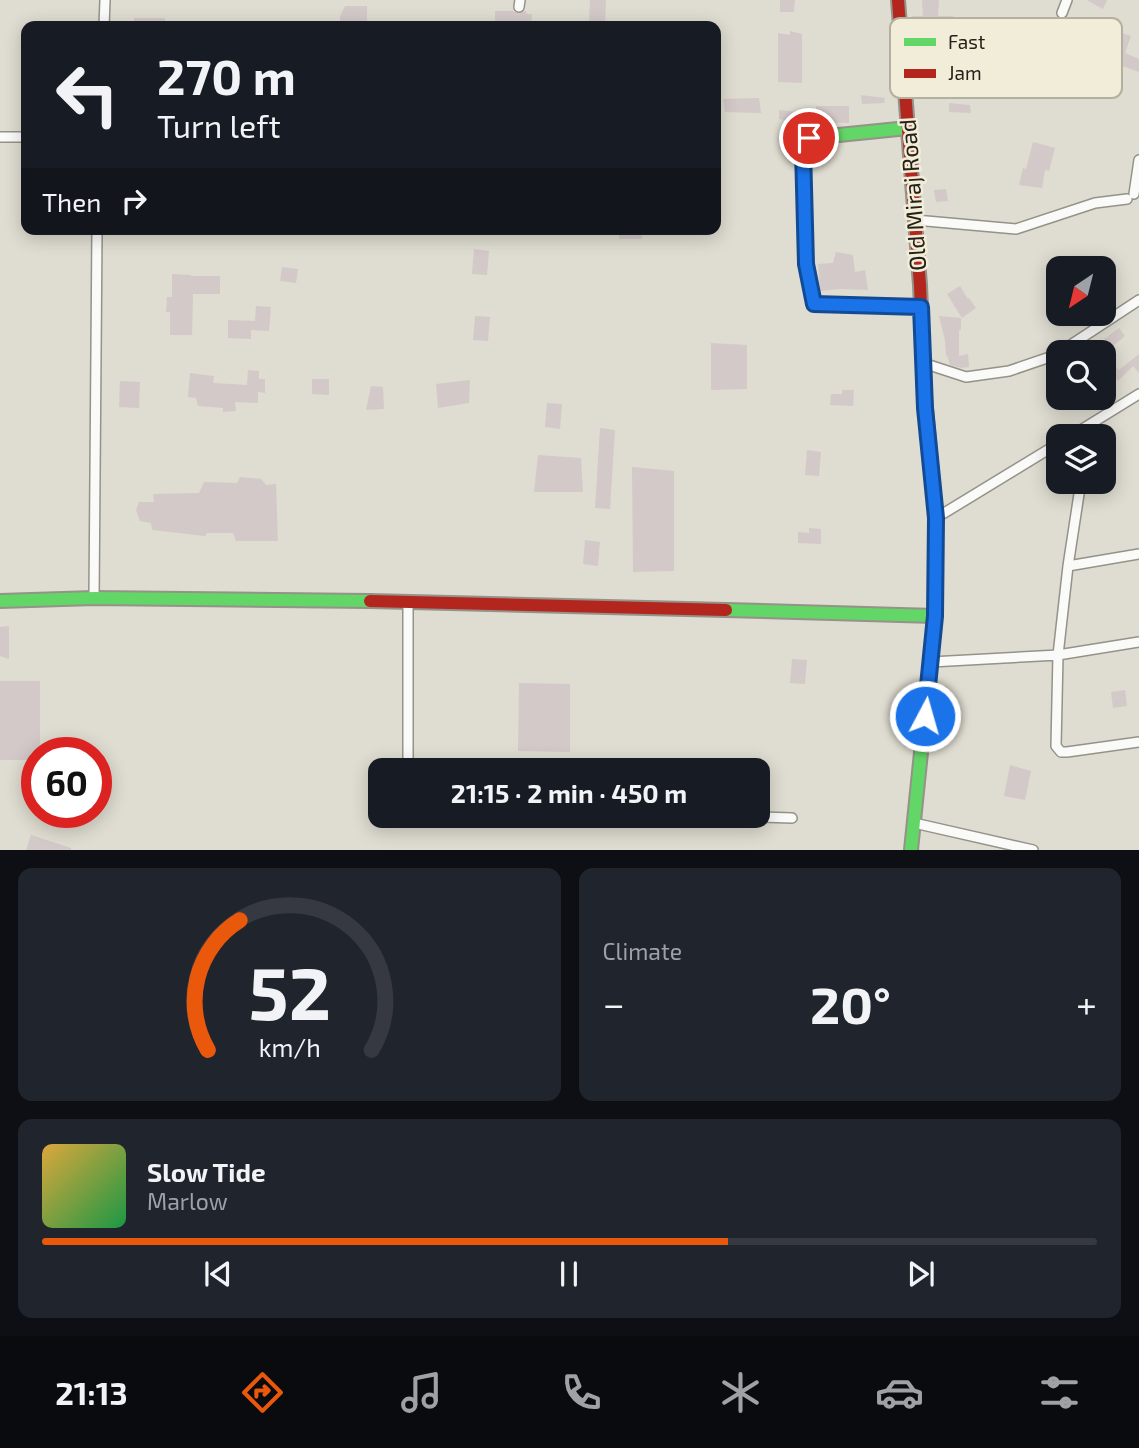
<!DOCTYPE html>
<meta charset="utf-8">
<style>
:root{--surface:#171b24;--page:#20242c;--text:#f1f3f6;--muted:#9ea1a6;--line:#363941;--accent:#ea580c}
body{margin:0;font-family:"Exo 2",sans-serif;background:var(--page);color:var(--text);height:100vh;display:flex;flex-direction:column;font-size:26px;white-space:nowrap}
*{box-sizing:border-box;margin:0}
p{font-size:23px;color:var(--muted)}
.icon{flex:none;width:38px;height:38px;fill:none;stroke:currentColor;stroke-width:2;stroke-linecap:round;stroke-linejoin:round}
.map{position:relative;height:850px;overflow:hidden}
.sheet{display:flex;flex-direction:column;gap:18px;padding:18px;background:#0d0f14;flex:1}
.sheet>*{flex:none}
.guide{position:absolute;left:21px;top:21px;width:700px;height:214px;border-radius:14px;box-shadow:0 4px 18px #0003;background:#171b24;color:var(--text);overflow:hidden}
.needle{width:46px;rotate:215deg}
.fabs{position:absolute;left:1046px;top:256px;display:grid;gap:14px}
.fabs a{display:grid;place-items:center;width:70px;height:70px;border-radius:14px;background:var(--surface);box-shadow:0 4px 18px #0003;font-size:35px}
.speed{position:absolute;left:21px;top:737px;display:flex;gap:14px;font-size:35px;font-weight:700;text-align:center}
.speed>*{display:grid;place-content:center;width:91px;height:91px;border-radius:50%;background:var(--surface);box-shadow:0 4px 18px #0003;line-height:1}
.speed .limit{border:10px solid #d22;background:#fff;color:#111}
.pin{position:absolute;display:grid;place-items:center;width:60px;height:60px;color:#fff;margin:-30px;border:4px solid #fff;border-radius:50%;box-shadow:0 2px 7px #0007}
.me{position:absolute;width:77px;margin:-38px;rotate:6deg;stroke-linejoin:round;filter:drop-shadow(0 0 5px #0008)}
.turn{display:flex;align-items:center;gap:24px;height:147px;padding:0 21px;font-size:32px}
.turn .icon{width:91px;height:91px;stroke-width:2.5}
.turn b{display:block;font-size:49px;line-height:60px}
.then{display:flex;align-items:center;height:66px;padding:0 21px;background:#0003;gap:14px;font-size:26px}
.big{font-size:52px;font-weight:700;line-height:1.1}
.sheet .widget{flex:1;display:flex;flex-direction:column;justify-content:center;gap:10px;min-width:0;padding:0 24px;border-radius:14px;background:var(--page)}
.sheet .dial{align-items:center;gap:0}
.dial svg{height:182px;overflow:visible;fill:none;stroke:var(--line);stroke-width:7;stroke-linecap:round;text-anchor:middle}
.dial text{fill:var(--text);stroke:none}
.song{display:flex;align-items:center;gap:21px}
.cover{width:84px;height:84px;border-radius:10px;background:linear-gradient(135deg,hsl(40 70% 55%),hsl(140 70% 35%))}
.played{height:7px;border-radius:4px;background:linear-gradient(90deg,var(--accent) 65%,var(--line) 65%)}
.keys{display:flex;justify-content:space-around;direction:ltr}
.heat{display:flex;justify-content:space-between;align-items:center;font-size:38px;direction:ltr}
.sheet .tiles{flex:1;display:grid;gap:18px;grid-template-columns:1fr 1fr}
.widget:last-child{grid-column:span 2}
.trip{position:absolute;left:368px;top:758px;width:402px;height:70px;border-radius:14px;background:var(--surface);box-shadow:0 4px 18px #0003;font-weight:700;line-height:70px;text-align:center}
.tabs{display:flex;height:112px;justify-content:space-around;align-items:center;background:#090b0e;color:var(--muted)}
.tabs .icon{width:49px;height:49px}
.tabs .on{color:var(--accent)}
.tabs b{font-size:32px;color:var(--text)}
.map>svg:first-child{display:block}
.building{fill:#d3c9c8}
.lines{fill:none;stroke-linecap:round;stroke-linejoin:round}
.street-casing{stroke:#949289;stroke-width:12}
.fast-casing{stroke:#949289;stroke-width:16}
.jam-casing{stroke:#949289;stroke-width:16}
.street{stroke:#fafaf8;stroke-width:9}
.fast{stroke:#63d668;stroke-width:12}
.jam{stroke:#b3261e;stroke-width:12}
.route-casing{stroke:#114b97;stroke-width:18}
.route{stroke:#1a73e8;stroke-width:12}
.labels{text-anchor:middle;stroke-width:5;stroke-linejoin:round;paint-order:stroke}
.street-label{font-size:23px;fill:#232119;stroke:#f2edd8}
.key{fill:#f2edd8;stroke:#b4b09f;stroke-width:2}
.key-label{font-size:19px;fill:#232119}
</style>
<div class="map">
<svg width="1139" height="850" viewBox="0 0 1139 850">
<rect width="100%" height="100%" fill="#dfdcd1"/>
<!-- building -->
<path class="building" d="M590,0H606L605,25L589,24Z
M780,0H795L794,12H780Z
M922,0H939L938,16H953L954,41L934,37V40L925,39L924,31L912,30V16H923Z
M1087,0H1107L1103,9Z
M345,6H367V26H340V16Z
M495,11H513L519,14L525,11L527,14H532L531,26H495Z
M134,18H165V26H134Z
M1112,30L1131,36L1125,53L1139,59V72L1098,57L1102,44L1107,46Z
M790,31L802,34V83L778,82V33L790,35Z
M861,95L885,98L884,103L862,104Z
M759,98L761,113L725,112L723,99Z
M949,103L970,105L971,113L949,112Z
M816,106H849V123L804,121V123L779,119V110L816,114Z
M1033,142L1055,148L1049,171L1045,170L1042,188L1019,185L1023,168L1026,169Z
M946,189L948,201L936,202L934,190Z
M619,229H642V239H619Z
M474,249L489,251L487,275L472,274Z
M836,252L853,255L855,272L865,270L868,290L841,289L820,291L818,264L833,263Z
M282,267L298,269L296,283L280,281Z
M172,274L191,275V276H220V294H193L192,335H170V312H166L167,297H172Z
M960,286L968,299L969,298L976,308L962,318L947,294Z
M256,306L271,307L269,331L251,330V339L228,338V320L255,321Z
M475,316L490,317L488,341L473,340Z
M939,316L961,318V330H959V356L968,354L969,367L962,368L950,365L947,355L946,356L945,340Z
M1119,328L1125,336L1112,347L1104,339Z
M711,343L747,345V389L711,390Z
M1139,354V373L1133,366L1118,381L1110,371L1116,367L1119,370Z
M248,370L259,371V379H265V393L258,392V403L235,402L236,411L223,412V408L198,406L196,398L188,397L190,373L214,376L213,383L247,385Z
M312,379H329V395L312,394Z
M470,380L469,403L438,408L436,384Z
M120,381L140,382L139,408L119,407Z
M371,386L383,387L384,409L366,410Z
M842,390H854L853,406L830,405L831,394H842Z
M547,403L562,404L560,429L545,427Z
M600,428L615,430L610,509L595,508Z
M807,450L821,452L819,476L805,475Z
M538,455L581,458L583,492H534Z
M632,467L674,471V571L633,572Z
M240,477L261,479L266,485L276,484L278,541H236L233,533H207L205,536L152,530L151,523L140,521L136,510L139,502H154L153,494L199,493L204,482L237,483Z
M809,528L821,529V544L798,543V532L809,533Z
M585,540L600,542L598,566L583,564Z
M9,626V659L0,656V627Z
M792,659L807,660L805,684L790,683Z
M0,681H40V752H37V760H0Z
M519,683L570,684V752L518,751Z
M1125,690L1127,706L1113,708L1111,692Z
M1010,765L1031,771L1025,800L1004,796Z
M31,835L71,848V850H26Z"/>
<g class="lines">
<!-- street casing -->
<g class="street-casing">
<path id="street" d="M519,7L520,0
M1062,13L1067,0
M104,26L105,0
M0,137H26
M1134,194L1139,160
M915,220L1016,229L1095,203L1127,199
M1060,352L1139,300
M923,363L966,377L1009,371L1053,356L1059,352
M1071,436L1139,394
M1081,481L1068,566L1058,655L1056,746L1061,752H1067L1139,742
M936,518L1059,443
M1068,566L1139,554
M94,598L97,229
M408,601V770
M931,662L1058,655L1139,642
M724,816L792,818
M914,823L1033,850"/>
</g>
<!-- fast casing -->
<g class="fast-casing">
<path id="fast" d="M908,128L809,138L803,149L806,264L814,304L921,307
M0,601L94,598L370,601
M726,610L935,616
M911,850L935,616L936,518L925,398"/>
</g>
<!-- jam casing -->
<g class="jam-casing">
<path id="jam" d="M898,0L920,285L925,398
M370,601L726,610"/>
</g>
<!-- street -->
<use href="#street" class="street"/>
<!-- fast -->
<use href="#fast" class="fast"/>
<!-- jam -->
<use href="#jam" class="jam"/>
</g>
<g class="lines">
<!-- route casing -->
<g class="route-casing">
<path id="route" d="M809,138L803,149L806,264L814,304L921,307L925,408L936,518L935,616L925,716"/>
</g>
<!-- route -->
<use href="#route" class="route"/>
</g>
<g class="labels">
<!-- street labels -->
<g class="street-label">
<text transform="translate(913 195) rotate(-94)" y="8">Old Miraj Road</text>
</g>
</g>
<!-- legend -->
<rect x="890" y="18" width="232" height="80" rx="10" class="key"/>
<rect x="904" y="38" width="32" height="8" fill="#63d668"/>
<rect x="904" y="69" width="32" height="9" fill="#b3261e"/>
<g class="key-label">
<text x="948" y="49">Fast</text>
<text x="948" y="80">Jam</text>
</g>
</svg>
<div class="fabs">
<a><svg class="needle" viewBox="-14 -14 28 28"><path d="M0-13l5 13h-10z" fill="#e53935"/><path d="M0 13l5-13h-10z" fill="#9ea1a6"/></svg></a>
<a><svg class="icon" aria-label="search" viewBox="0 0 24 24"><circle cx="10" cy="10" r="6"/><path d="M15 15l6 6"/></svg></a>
<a><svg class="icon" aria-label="layers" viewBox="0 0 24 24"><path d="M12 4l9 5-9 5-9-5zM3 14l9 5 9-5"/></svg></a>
</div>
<div class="speed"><div class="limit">60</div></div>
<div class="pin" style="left:809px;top:138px;background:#d93025"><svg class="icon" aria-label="arrive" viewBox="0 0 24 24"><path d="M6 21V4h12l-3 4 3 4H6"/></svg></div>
<svg class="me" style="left:925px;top:716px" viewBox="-20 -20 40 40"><circle r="17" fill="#1a73e8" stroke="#fff" stroke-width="3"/><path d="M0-11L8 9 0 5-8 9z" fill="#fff"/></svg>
<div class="trip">21:15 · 2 min · 450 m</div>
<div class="guide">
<div class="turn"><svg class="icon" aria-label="left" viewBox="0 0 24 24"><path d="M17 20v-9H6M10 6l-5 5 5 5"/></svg><div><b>270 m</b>Turn left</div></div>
<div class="then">Then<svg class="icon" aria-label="right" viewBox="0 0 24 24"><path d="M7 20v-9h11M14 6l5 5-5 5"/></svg></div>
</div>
</div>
<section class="sheet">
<div class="tiles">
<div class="widget dial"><svg viewBox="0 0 100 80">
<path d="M14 69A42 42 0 1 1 86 69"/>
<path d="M14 69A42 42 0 0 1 28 12" stroke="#ea580c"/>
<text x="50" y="56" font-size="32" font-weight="700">52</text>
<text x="50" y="72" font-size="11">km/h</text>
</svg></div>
<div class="widget"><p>Climate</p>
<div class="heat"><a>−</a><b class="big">20°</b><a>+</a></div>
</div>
<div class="widget">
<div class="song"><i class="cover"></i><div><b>Slow Tide</b><p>Marlow</p></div></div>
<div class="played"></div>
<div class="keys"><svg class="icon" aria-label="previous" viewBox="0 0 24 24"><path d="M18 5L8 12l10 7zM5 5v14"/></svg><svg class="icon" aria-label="pause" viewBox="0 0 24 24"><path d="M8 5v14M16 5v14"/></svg><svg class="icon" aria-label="next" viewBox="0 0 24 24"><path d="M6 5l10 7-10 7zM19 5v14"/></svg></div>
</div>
</div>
</section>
<nav class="tabs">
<b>21:13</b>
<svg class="icon on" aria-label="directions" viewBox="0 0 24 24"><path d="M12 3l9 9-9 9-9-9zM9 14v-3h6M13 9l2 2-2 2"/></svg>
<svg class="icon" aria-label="music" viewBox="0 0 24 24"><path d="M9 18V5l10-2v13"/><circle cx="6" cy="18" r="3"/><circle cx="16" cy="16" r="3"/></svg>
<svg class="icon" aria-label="phone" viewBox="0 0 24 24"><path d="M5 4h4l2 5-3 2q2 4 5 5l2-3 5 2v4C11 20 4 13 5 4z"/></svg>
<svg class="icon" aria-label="climate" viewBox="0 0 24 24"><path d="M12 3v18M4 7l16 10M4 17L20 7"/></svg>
<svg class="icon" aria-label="car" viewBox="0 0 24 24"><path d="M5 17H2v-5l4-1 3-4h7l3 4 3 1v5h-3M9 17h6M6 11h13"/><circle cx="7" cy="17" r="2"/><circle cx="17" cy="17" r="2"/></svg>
<svg class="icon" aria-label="filters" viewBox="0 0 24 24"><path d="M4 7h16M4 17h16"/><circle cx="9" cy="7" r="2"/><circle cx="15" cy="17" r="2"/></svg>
</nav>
